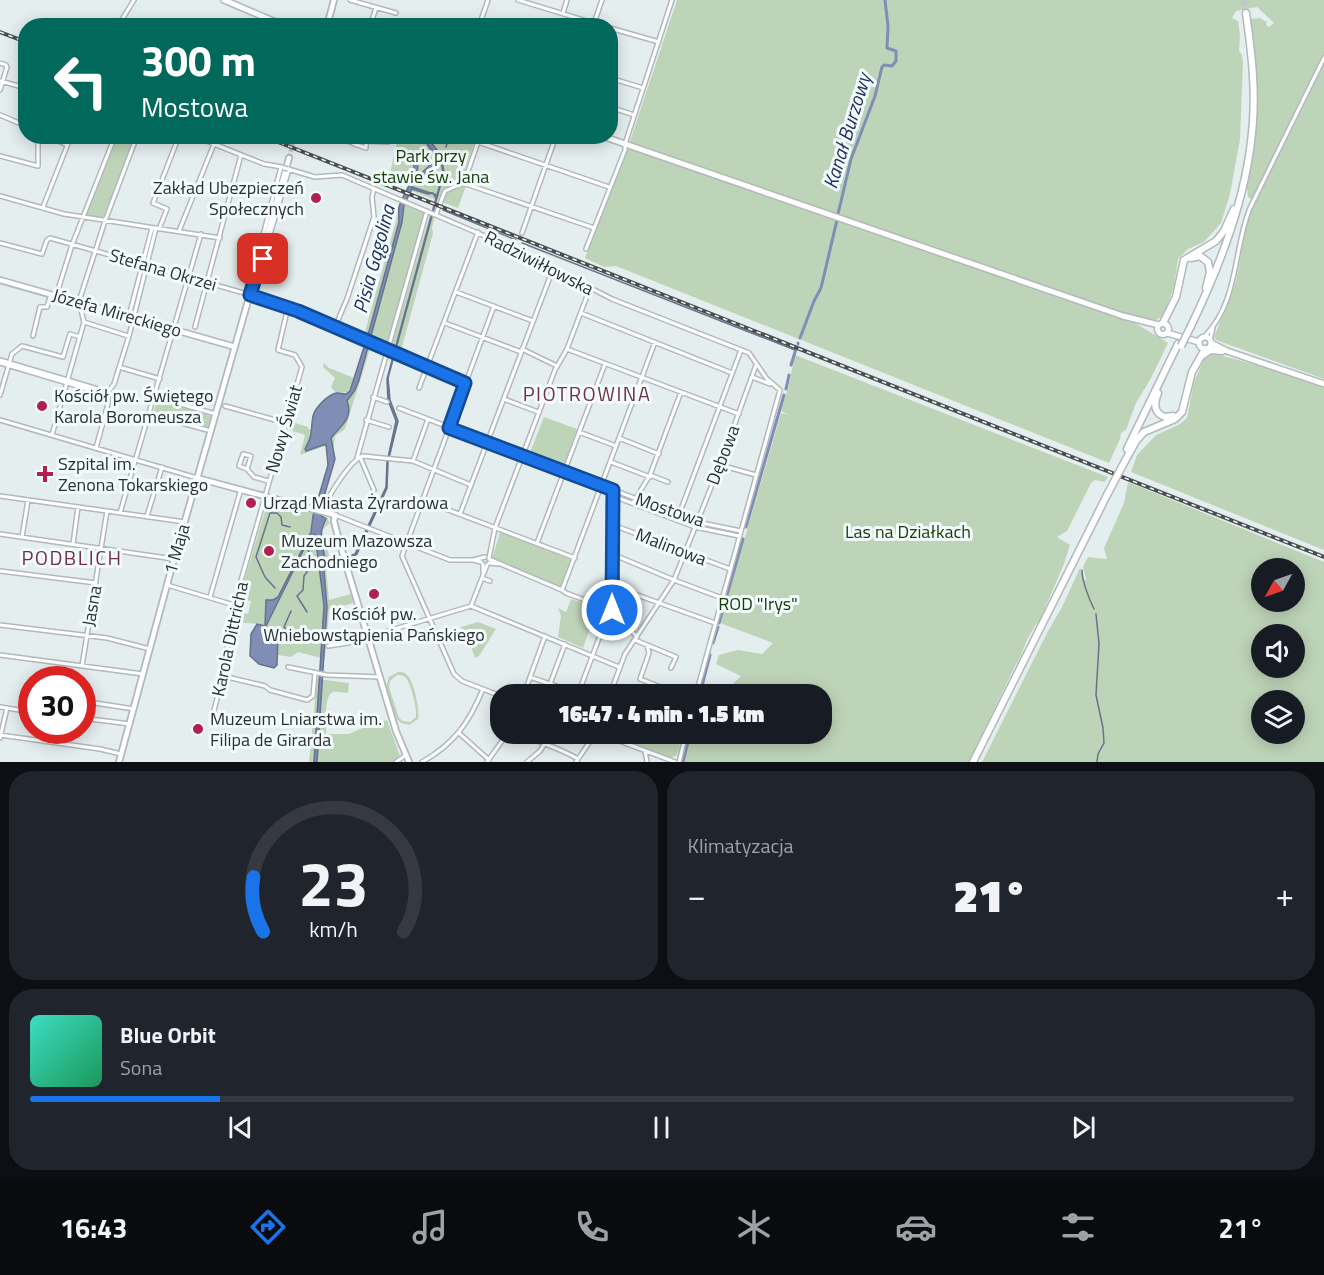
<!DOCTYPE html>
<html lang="pl">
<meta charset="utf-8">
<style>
:root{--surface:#171b24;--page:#20242c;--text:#f1f3f6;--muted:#9ea1a6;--line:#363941;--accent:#1a73e8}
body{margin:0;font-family:"Titillium Web",sans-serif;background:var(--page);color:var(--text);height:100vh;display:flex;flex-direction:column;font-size:22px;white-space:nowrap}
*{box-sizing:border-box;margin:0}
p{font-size:20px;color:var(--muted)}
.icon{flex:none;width:33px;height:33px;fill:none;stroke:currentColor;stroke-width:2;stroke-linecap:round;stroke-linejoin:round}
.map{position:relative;height:762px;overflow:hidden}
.drawer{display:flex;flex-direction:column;gap:9px;padding:9px;background:#0d0f14;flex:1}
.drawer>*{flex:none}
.banner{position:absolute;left:18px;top:18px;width:600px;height:126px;border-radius:24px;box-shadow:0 3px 15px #0003;background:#00695c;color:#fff;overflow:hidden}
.needle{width:39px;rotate:230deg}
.controls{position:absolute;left:1251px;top:558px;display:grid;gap:12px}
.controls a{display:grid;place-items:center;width:54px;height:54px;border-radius:50%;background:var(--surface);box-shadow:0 3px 15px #0003;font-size:30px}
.speed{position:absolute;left:18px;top:666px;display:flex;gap:12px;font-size:30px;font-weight:700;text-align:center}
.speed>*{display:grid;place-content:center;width:78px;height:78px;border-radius:50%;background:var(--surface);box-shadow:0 3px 15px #0003;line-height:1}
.speed .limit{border:9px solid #d22;background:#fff;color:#111}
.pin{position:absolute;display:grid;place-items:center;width:51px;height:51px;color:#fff;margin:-26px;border-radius:12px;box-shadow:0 3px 9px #0006}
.me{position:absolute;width:66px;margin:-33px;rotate:0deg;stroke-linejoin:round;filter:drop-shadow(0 0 4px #0008)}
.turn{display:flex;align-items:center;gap:21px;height:126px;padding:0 24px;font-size:27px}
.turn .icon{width:78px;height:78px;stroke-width:2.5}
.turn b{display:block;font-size:42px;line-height:51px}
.big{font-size:45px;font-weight:800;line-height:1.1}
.drawer .tile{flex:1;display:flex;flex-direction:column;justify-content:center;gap:9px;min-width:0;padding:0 21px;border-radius:24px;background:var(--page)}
.drawer .dial{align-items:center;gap:0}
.dial svg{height:156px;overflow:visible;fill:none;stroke:var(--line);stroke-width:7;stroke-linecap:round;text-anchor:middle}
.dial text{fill:var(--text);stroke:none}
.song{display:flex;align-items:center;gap:18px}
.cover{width:72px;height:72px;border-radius:9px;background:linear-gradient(135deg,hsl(170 70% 55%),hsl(150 70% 35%))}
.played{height:6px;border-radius:3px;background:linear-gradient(90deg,var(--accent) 15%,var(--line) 15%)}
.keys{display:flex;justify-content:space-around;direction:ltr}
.heat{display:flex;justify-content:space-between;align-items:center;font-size:33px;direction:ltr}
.drawer .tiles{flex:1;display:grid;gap:9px;grid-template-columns:1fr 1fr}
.tile:last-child{grid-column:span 2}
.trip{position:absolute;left:490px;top:684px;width:342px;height:60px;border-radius:24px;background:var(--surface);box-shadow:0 3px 15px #0003;font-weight:800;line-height:60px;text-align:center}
.tabs{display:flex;height:96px;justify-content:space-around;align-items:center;background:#090b0e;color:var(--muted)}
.tabs .icon{width:42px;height:42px}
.tabs .current{color:var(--accent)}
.tabs b{font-size:27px;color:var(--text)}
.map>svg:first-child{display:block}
.green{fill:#bed4b8;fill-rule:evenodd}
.water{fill:#808eb6;stroke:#67728e;stroke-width:1.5;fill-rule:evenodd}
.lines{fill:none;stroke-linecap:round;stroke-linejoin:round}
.stream{stroke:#67728e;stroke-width:1.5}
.canal{stroke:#808eb6;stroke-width:3}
.tertiary-tunnel{stroke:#c0c8c9;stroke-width:4.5;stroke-dasharray:4.5 2;stroke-linecap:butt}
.primary-tunnel{stroke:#c0c8c9;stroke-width:6;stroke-dasharray:6 3;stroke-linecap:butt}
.minor-casing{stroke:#b1b9ba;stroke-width:6}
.tertiary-casing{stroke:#b1b9ba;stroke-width:8}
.secondary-casing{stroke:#b1b9ba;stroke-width:8}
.primary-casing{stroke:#b1b9ba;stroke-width:9}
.minor{stroke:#fff;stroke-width:3}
.tertiary{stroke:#fff;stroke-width:4.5}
.secondary{stroke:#fff;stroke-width:5}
.primary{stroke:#fff;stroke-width:6}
.rail-casing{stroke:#494d4d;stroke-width:4}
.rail{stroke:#f3fcfd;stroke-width:1.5;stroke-dasharray:4.5;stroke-linecap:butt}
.minor-bridge-casing{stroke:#b1b9ba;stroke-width:6;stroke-linecap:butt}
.primary-bridge-casing{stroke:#b1b9ba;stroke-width:9;stroke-linecap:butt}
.minor-bridge{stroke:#fff;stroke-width:3}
.primary-bridge{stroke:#fff;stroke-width:6}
.route-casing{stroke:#114b97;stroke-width:15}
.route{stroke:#1a73e8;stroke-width:10}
.poi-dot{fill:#b1204f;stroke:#f3fcfd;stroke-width:2}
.labels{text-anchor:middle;stroke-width:6;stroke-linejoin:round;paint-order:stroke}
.park-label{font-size:18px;fill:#153d06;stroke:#f3fcfd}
.poi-label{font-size:18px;fill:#2d3030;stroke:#f3fcfd;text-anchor:start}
.street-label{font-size:18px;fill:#2d3030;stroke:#f3fcfd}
.water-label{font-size:20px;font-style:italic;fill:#222f63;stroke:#f3fcfd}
.neighbourhood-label{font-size:20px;letter-spacing:1.5px;fill:#752f3f;stroke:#f3fcfd}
</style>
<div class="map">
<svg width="1324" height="762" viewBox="0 0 1324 762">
<rect width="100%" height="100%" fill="#e5eeef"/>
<!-- green -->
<path class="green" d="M677,0H1324V379L1216,340L1214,337L1236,281L1247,223L1255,202L1248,197L1246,178L1256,71L1250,19L1260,18L1267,22L1266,25L1269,27L1274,23L1257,7L1236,11L1232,18L1238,21L1240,34L1239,51L1242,55L1243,63L1240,139L1230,194L1221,223L1204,242L1188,249L1178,259L1174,286L1164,315L1156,320L1130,317L631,144L630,141Z
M118,137L135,138L104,216L101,218L87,216L86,213Z
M398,137H476L462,179L466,186L458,208L406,189L407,186L389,178Z
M630,148L1135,323L1168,343L1150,380L1136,403L1126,430L1121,433L1120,439L1109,463L616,266L604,267L585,258L626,152Z
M401,203L423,212L424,215L389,343L386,344L364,335Z
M430,214L435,216L432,228L433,233L402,347L408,350L406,353L395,348V345L392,344Z
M368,345L371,346L345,429L335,436L334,446L322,447L300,455L305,435L290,430L292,422L308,427V429L313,430L311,438L305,449L306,451C325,446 356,424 346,401L355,390Z
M1211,354H1216L1268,368L1324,388V550L1131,472L1137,455L1156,435L1180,424L1187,418L1194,382L1204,359Z
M795,355L1108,477L1105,482L1095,480L1091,483L1067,531L1057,537L1070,545L1064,564L1039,622L1036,624C1033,631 1029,635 1026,642C1023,651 1020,659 1015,666L969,762H680L688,734H822V694H722L741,676L716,664L719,655L738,650L762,654L773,643L720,623L781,413L789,415L781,411L788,388Z
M324,363L329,368L354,378L349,392L336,393L331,387L335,378L323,367Z
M157,399L211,416L208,428L153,415Z
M544,417L577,429L563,468L529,455Z
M1128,482L1324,562V762H982L1047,633L1062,607L1080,568L1085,581L1086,579L1083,567L1088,557L1107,559L1104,548L1124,503ZM1294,568V602H1262V568ZM1294,634V668H1262V634ZM1294,700V734H1262V700Z
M268,501L321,515L327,518L330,523L322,530L330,559L337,558L339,565L326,569L329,600L351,594L353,603L329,610L325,659L298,652L291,657L278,655V636L259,624L233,622L235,611L248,614L251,601L239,598Z
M500,532L572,560L562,587L492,559Z
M571,599L597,608L583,648L558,637L561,616L558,608L566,612Z
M478,622L496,629L479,656L475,658L470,644L472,642L470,633L463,635L461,627Z
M398,672C402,672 404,672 407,675C414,681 420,710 418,719L409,725L401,723L396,718L386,687L389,677ZM397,675C401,675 403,675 406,678C411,684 417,709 416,717L410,722L403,721L399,718L389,687L390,681Z
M317,679L349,683L348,693C344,693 337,691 333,692C324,694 326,725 326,734H349L367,726L387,720L400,756L393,762H317L319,734H316L314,762H309Z
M623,734H683L677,755L671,758L621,739Z"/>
<!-- water -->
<path class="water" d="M410,137H427L441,155L444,172L388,378L390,400L398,421L388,462L387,488L357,554C348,563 332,561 324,571L327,607L317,762H314L324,606L315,534L310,537L266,626L278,636L277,665L274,668L259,664L250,656L251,634L257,624L265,626L266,600H273L278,597L311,532L313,516L328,465L326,444L306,451L305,449C314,432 310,432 313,416C315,408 328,394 337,393C337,393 346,394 346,394L350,391L370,328L399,222C399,218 398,212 399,207C405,186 424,176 408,152L418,162L417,177L437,159L423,138ZM441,161L443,173L437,195L412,187ZM412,189L428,194L433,193L436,198L387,379L388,400L396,421L387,462L386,487L355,554L326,565C324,546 316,538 326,519L319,514L335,459L331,438C340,426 354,419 347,401L355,390L359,380L402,222L404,205Z"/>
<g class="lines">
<!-- stream -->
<path class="stream" d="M446,147L449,136
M443,210L516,240
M522,243L795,350
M1082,570C1082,581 1089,599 1094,609
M275,588L265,577L256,557L270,513H277L281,517L282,525L290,527
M291,611L284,627L287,631L291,632
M307,612L297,596L303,590L304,576L307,572L305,564L310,557L308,549
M1096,614L1099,644L1096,695L1103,728L1104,743L1098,754L1097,762"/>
<!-- canal -->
<path class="canal" d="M838,214L851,159L875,96L882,67L884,65L892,66L896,61V51L887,48L888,26L885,0
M800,338L814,301L821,288L837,220
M798,344V343
M791,365L796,349
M786,389L789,375
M746,527L784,395
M719,623L743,539
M713,643L718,627
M700,694L710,655
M683,762L690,734"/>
<!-- tertiary-tunnel -->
<path class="tertiary-tunnel" d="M289,158L294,139"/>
<!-- primary-tunnel -->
<path class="primary-tunnel" d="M1244,0L1246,13"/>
<!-- minor casing -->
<g class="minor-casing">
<path id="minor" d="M350,0L396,13
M518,0L603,26
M563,13L567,0
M118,26L134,0
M370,26L376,8
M479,26L488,0
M593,26L602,0
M610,28L659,42
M0,63L6,65L7,67L0,90
M610,78L643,88
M0,81L26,88
M610,107L634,115
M0,115L26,126
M49,136L67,145
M194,136L264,164L282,167
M331,136L353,143L366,141L387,142L404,138
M478,142L609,187
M354,144L366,148V141
M0,156L38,166V136
M288,169L315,177L342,175L515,249L612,299L749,353L767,379L780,390L696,694
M463,183L594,228
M0,196L64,214L220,238
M43,207L71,136
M436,214L445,191L463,183L465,180L480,136
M159,229L167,209L153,203L179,136
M179,231L214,144
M522,233L556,136
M0,243L42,254L47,240L50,238L279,303L465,383
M586,249L625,150V144L672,0
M257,264V258L281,167
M260,265L263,259L289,169
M456,292L533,321
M56,296L72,245L115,136
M494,306L402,556L454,674L462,681L501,696
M581,313L732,373
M129,316L152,228
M84,322L128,336
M445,323L521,352
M195,327L241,155
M335,327L347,299L374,217L372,197L374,189
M33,336L40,307H47L51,294
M1204,337C1239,302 1233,250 1250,208L1324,58
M1210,340L1213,328
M522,349L557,366
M567,349L739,414
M0,360L108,392
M0,363L107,395
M119,367L160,379
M752,377L770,384
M419,388L478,232
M0,395L12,354L22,346L63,357L70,334L80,337
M155,397L216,414
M373,397L387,402
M504,399L538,412
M225,406L286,423
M399,408L697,522L741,531
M149,414L211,431
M0,420L197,478
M366,420L389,427
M579,432L616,446
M52,435L84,322L79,302L80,298L105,221L137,136
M619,438L659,454
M96,448L108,404V392L114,384L129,336L156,228
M360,457L374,490
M357,458L427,211
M413,461L428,419
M611,462L650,477
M720,465L756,475
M247,469L251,456L243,454L239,466L247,469L254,477L268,481
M650,475L668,482
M0,496L185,522
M613,496L695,527L739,536
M422,500L575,558
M633,503L650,475L681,392
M322,511C327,498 350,460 363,456L413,461L471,485
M120,513L201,234
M460,514L553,269
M335,515L450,560H473L485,557
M147,516L162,467
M677,520L741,350
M613,525L730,569
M0,534L174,559
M22,537L28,500
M537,543L605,364
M73,544L78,507
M612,554L674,580L722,598
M489,558L495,528L555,370L567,349L590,288
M489,559L562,590L566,593L612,610L637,637
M473,560L481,562
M489,563L498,564
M0,571L96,583
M483,574V564
M482,578L490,581
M167,585L234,605
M612,586L715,623
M562,590L655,342
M210,597L241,489
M471,606L619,667
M612,610L613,490
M0,625L107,638L150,649
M635,640L676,657L671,668
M647,645L649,653L640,679L663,688
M328,646L348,643L471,606L487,565
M0,655L143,674
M82,666L107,511
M288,667L327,675L380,677
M223,676L265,686L270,690L307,700L313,696L315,673
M530,677L550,684L565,644
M551,684L577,694
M524,694L545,636
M578,694L610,609
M610,694L625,654L674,580L720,465L756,365
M82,701L134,709
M0,707L32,712
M213,714L223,676L234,605L302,367L295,355L278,350L288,307
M82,718L130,724
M459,733L489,760
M521,734C540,743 560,748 578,759
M601,734L675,762
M0,735L100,749L121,754
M0,738L7,708
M645,751L647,762
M396,762L406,755
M422,762C454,744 469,723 483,689
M487,762L507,734
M527,762L540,751L544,745
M576,762L595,734
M679,762L686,734"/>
</g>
<!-- tertiary casing -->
<g class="tertiary-casing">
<path id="tertiary" d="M327,26L334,0
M294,139L295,136
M0,280L235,347
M197,478L335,515L334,521L339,541L396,731L409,762
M119,762L174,559L289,158"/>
</g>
<!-- secondary casing -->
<g class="secondary-casing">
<path id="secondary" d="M224,0L285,26
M602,136L1123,316L1159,325
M1157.5 329a5.5 5.5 0 1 1 11 0a5.5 5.5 0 1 1-11 0Z
M1167,333L1199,342
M1199 343a6 6 0 1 1 12 0a6 6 0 1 1-12 0Z
M1211,343L1227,351L1324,384"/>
</g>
<!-- primary casing -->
<g class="primary-casing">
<path id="primary" d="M1191,258L1200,256L1208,262L1210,272L1206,288
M1163,323L1176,297L1184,260L1216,241L1224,231L1234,209
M1191,326C1228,249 1259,164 1253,77C1252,56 1249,35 1246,13
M1203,355L1210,350L1222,351
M1158,393C1154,403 1153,413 1165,417L1173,416
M1127,449L1178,344
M1125,461L1136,441L1144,432L1175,419L1182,412L1192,372L1205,349
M973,762L1107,495"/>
</g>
<!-- minor -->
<use href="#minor" class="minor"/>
<!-- tertiary -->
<use href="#tertiary" class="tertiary"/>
<!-- secondary -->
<use href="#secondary" class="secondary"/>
<!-- primary -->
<use href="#primary" class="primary"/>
<!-- rail casing -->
<g class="rail-casing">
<path id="rail" d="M0,32L26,42
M263,136L1324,557"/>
</g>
<!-- rail -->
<use href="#rail" class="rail"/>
<!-- minor-bridge casing -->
<g class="minor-bridge-casing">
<path id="minor-bridge" d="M284,168L288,169"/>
</g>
<!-- primary-bridge casing -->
<g class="primary-bridge-casing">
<path id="primary-bridge" d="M1181,346L1191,326
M1107,495L1125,461"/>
</g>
<!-- minor-bridge -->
<use href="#minor-bridge" class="minor-bridge"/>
<!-- primary-bridge -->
<use href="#primary-bridge" class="primary-bridge"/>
</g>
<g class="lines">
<!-- route casing -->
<g class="route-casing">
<path id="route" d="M263,259L258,268L250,295L298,311L465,383L449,428L613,490L612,610"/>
</g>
<!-- route -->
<use href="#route" class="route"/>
</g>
<!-- markers -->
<g class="poi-dot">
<circle cx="316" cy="198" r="6"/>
<circle cx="42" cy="406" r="6"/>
<path d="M42 465h6v6h6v6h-6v6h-6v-6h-6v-6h6z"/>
<circle cx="251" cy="503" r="6"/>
<circle cx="269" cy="551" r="6"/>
<circle cx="374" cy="594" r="6"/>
<circle cx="198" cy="729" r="6"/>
</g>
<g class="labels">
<!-- park labels -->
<g class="park-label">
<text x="431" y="162">Park przy<tspan x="431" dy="21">stawie św. Jana</tspan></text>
<text x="908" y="538">Las na Działkach</text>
<text x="758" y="610">ROD "Irys"</text>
</g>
<!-- poi labels -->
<g class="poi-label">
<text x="304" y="194" text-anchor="end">Zakład Ubezpieczeń<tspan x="304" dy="21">Społecznych</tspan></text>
<text x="54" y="402">Kościół pw. Świętego<tspan x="54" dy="21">Karola Boromeusza</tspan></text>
<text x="58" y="470">Szpital im.<tspan x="58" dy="21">Zenona Tokarskiego</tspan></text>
<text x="263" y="509">Urząd Miasta Żyrardowa</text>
<text x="281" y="547">Muzeum Mazowsza<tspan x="281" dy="21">Zachodniego</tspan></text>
<text x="374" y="620" text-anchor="middle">Kościół pw.<tspan x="374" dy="21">Wniebowstąpienia Pańskiego</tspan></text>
<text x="210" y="725">Muzeum Lniarstwa im.<tspan x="210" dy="21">Filipa de Girarda</tspan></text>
</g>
<!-- street labels -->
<g class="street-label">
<text transform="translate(539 263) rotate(27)" y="6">Radziwiłłowska</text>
<text transform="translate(163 270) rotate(16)" y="6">Stefana Okrzei</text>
<text transform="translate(117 313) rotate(16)" y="6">Józefa Mireckiego</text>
<text transform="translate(284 429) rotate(-74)" y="6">Nowy Świat</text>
<text transform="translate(723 455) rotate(-69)" y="6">Dębowa</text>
<text transform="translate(670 510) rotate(19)" y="6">Mostowa</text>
<text transform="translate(671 547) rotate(21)" y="6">Malinowa</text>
<text transform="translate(177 549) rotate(-74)" y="6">1 Maja</text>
<text transform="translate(92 606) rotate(-80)" y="6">Jasna</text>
<text transform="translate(230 639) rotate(-78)" y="6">Karola Dittricha</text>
</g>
<!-- water labels -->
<g class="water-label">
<text transform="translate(847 131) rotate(-73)" y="7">Kanał Burzowy</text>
<text transform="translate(374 259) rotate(-75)" y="7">Pisia Gągolina</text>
</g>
<!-- neighbourhood labels -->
<g class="neighbourhood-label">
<text x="587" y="401">PIOTROWINA</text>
<text x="72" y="565">PODBLICH</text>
</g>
</g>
</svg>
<div class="controls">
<a><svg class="needle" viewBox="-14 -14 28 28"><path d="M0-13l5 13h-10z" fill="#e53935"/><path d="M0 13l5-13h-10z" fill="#9ea1a6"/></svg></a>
<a><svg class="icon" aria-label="sound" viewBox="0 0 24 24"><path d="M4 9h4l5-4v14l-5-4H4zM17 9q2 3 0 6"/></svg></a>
<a><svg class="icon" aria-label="layers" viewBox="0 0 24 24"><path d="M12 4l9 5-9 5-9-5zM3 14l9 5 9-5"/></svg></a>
</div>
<div class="speed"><div class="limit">30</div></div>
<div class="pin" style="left:263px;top:259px;background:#d93025"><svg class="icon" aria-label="arrive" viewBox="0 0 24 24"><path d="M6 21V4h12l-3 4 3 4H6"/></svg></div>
<svg class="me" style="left:612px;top:610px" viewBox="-20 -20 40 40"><circle r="17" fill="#1a73e8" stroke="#fff" stroke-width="3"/><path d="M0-11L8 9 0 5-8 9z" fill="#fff"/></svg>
<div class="trip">16:47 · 4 min · 1.5 km</div>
<div class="banner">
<div class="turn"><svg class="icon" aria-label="left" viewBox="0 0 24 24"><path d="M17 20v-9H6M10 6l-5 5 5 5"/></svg><div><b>300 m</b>Mostowa</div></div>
</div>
</div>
<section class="drawer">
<div class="tiles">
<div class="tile dial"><svg viewBox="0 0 100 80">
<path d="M14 69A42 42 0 1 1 86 69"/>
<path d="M14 69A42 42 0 0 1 9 41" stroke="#1a73e8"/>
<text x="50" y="56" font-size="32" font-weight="700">23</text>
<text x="50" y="72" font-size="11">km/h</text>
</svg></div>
<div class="tile"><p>Klimatyzacja</p>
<div class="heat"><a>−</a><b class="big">21°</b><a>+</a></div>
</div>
<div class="tile">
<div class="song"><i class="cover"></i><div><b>Blue Orbit</b><p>Sona</p></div></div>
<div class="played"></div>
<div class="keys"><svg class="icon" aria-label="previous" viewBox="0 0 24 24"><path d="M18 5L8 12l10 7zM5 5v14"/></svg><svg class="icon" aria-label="pause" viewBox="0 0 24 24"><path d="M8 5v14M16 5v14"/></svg><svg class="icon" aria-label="next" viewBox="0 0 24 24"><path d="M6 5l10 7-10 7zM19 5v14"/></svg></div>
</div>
</div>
</section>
<nav class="tabs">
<b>16:43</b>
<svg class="icon current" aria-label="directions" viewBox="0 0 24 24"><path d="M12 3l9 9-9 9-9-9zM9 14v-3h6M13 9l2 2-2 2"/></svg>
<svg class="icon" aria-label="music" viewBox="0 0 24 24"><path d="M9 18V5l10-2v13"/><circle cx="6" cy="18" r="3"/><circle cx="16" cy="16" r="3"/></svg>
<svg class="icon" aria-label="phone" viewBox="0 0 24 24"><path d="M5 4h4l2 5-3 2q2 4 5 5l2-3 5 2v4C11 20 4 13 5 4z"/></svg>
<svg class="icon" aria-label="climate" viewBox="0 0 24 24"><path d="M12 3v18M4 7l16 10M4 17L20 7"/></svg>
<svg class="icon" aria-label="car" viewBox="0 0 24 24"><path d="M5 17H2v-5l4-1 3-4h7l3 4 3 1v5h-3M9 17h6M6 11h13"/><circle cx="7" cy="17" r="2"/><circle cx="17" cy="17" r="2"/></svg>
<svg class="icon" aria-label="filters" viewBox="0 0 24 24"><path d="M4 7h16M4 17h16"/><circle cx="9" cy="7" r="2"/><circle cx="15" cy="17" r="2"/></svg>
<b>21°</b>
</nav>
